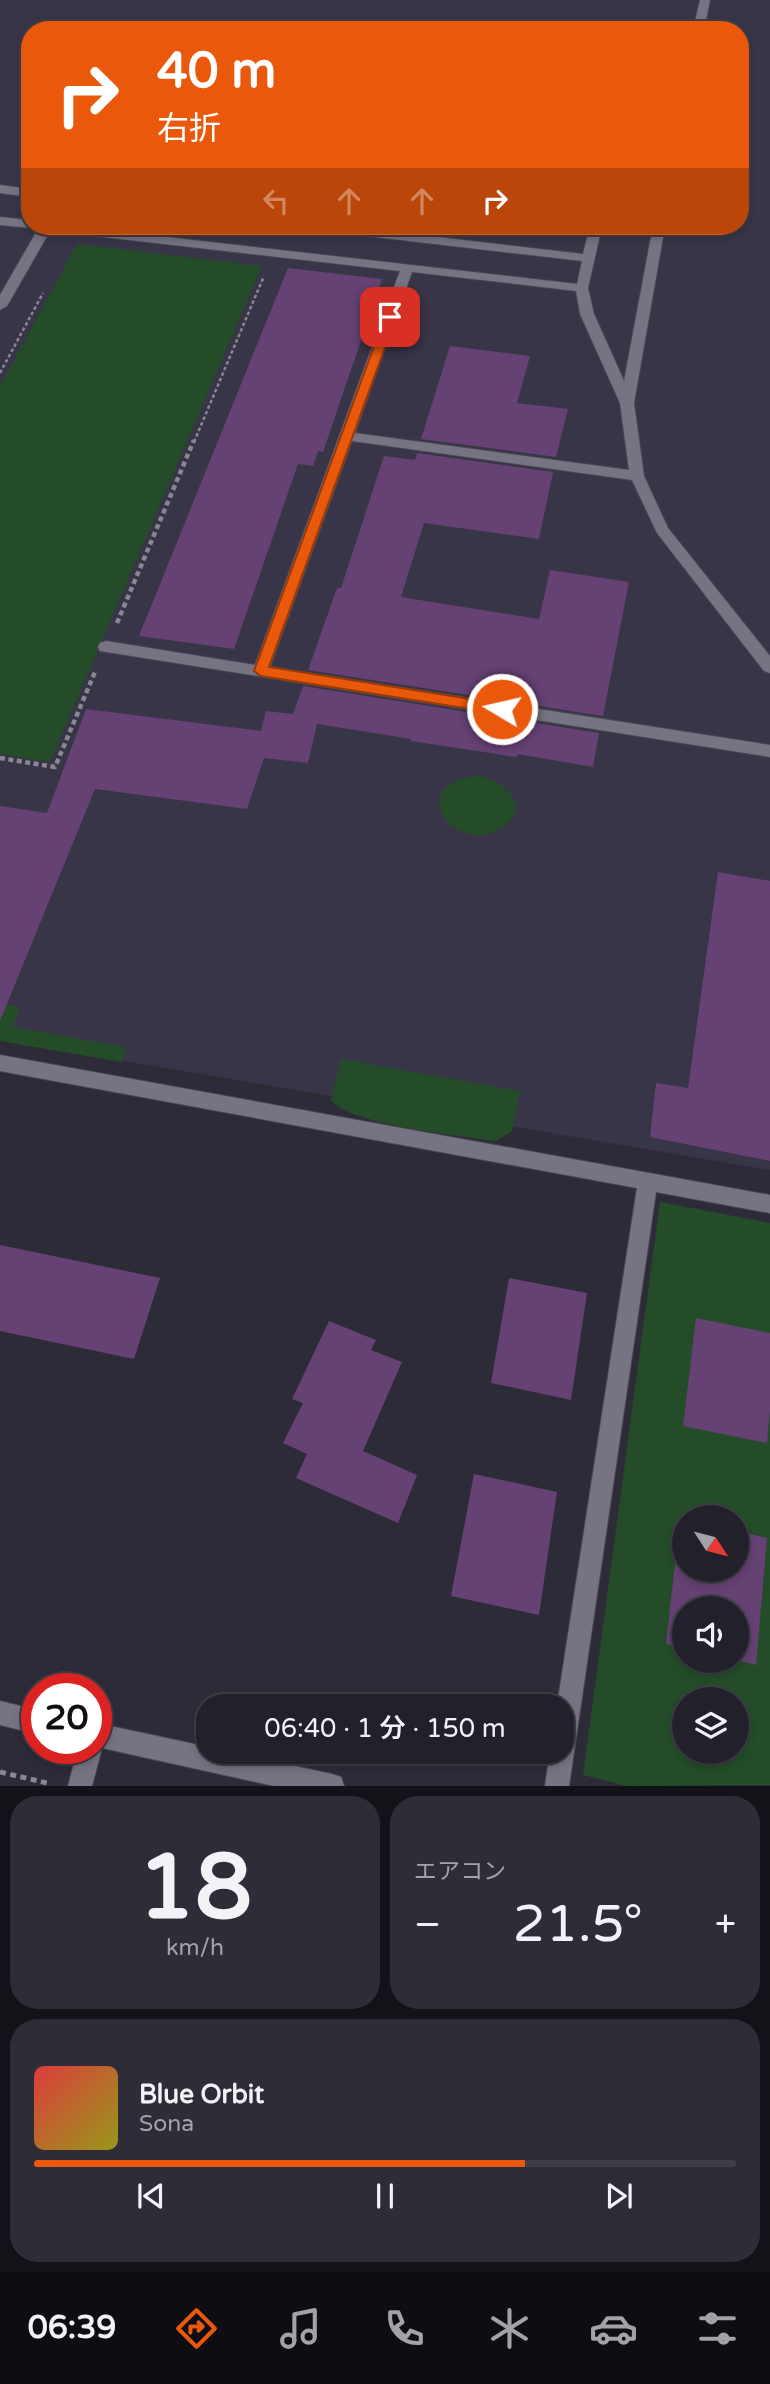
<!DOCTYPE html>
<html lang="ja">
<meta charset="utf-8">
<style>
:root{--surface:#22202b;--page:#2e2d37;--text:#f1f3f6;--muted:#a2a3a9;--line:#3f3e47;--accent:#ea580c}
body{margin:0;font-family:"Varela Round","Noto Sans JP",sans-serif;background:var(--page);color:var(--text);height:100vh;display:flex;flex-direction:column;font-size:26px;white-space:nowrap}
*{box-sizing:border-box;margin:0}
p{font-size:23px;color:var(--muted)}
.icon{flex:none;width:38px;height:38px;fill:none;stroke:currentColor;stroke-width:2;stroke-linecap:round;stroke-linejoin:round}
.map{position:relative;height:1786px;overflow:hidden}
.panel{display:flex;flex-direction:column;gap:10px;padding:10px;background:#131218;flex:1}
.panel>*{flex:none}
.guide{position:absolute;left:21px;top:21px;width:728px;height:214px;border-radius:28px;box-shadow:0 4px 10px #0003,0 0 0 2px var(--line);background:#ea580c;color:#fff;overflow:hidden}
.needle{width:46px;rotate:126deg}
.tools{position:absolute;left:672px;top:1505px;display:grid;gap:14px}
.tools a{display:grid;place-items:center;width:77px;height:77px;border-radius:50%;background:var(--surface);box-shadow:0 4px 10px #0003,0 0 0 2px var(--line);font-size:35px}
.speed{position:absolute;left:21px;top:1673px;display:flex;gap:14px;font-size:35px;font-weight:700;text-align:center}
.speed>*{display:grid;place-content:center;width:91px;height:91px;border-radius:50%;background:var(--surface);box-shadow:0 4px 10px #0003,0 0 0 2px var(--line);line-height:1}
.speed .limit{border:10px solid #d22;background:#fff;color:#111}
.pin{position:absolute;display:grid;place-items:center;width:60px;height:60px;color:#fff;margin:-30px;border-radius:14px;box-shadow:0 4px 10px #0006}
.me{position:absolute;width:77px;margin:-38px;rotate:279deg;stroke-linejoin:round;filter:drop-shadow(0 0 5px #0008)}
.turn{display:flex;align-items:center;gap:24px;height:147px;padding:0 21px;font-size:32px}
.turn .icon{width:91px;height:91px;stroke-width:2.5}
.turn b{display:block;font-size:49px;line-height:60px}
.lanes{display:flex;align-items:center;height:66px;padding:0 21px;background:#0003;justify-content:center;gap:35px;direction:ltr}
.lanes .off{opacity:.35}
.big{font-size:52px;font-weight:600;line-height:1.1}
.panel .card{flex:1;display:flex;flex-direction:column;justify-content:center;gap:10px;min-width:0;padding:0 24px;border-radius:28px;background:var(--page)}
.panel .dial{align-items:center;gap:0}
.dial b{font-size:91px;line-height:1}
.song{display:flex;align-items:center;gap:21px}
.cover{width:84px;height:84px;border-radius:10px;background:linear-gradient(135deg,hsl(0 70% 55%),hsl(60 70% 35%))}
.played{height:7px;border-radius:4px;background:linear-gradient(90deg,var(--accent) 70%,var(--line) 70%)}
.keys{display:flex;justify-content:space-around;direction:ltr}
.heat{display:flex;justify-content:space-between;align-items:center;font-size:38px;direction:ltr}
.panel .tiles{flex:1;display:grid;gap:10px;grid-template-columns:1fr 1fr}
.card:last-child{grid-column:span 2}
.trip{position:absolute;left:196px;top:1694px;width:378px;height:70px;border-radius:28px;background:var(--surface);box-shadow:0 4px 10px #0003,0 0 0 2px var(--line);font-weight:600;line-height:70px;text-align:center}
.tab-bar{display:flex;height:112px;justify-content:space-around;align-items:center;background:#0e0d11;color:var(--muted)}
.tab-bar .icon{width:49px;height:49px}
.tab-bar .on{color:var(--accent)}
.tab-bar b{font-size:32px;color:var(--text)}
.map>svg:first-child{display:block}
.built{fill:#393548;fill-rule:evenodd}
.green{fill:#244c29;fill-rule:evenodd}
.building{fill:#654174}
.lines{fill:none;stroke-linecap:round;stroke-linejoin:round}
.minor-casing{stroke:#4a4753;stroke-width:2}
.path-far2{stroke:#898792;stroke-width:2.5;stroke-dasharray:3.5 2.5;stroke-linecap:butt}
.path-far1{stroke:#898792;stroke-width:4.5;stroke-dasharray:5 3.5;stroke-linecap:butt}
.path{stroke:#898792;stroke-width:5;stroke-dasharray:6 4.5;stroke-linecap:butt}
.minor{fill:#767383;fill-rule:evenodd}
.route{fill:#ea580c;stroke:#983908;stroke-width:2}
</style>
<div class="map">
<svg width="770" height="1786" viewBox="0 0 770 1786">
<rect width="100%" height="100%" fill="#2e2b39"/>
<!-- built -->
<path class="built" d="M0,0H770V1170L0,1040ZM30,30H740V226H30Z"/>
<!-- green -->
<path class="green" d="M77,244L262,266L50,762L0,754V386Z
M480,776C504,782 534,806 502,827C454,860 401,781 480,776Z
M0,1003L20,1007L13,1027L126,1047L121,1062L0,1041Z
M341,1059L520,1091L512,1131L496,1141C462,1136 350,1125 331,1100Z
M660,1202L770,1223V1785L627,1786L583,1775ZM684,1517H737V1570H684ZM684,1608H737V1661H684ZM684,1699H737V1752H684Z"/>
<!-- building -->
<path class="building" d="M288,268L382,279L323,452L318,451L313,466L298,464L234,649L139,636Z
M450,346L530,356L517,403L568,409L556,457L421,439Z
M417,453L553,472L539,539L424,523L401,597L539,619L550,570L629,582L603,716L308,670L337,588H341L384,456L415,460Z
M303,686L599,733L593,767L518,754L517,757L411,741V739L317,724L308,763L264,758L247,809L95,789L0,1021V806L47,813L86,709L261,731L266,711L293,714Z
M718,872L770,881V1161L650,1137L656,1083L688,1088Z
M0,1245L160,1278L134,1359L0,1331Z
M509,1278L587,1293L571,1400L491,1383Z
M696,1318L770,1333V1409L767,1443L683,1426Z
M329,1321L376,1340L371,1350L402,1362L363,1451L417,1475L398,1523L296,1478L307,1454L283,1443L303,1403L292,1399Z
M474,1474L557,1492L539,1615L451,1596Z
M680,1519L684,1520V1570H737V1531L767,1538L756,1665L737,1660V1608H684V1648L666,1644Z"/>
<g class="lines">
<!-- minor casing -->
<g class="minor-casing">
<path id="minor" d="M700,0H710L704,30H693Z
M0,185L30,189V197L0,193Z
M0,217L30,220V226H35L30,228L0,225Z
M36,226H72L577,284L582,261L314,230L308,226H344L583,254L590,226H602L588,288L594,314L624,381L653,226H665L634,403L644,476L668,528L770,656V673L764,671L657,533L632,480L352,441L270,667L770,745V757L100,651L98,647L100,643L106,641L255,665L400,271L50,231L7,306L0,310V295L38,229ZM412,272L576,291L580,314L620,403L629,470L355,433Z
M0,1055L770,1195V1213L656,1192L569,1786H545L550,1752H562V1706H557L637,1188L0,1071Z
M0,1701L37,1710V1734L0,1725Z
M96,1723L208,1747V1752H229L332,1774L341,1777L344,1786H274L102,1748L92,1786H68L78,1748H96Z"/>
</g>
<!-- path-far2 -->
<path class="path-far2" d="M0,373L43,293
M194,442L264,276"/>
<!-- path-far1 -->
<path class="path-far1" d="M117,623L194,440
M0,758L55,767L95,672"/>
<!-- path -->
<path class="path" d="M0,1772L47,1783"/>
<!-- minor -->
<use href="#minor" class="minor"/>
</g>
<!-- route -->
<path class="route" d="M386,314L396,317L269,667L502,704L509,709L502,714L261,676L254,671Z"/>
</svg>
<div class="tools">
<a><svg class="needle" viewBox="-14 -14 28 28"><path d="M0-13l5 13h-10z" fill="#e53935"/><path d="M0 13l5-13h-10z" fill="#a2a3a9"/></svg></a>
<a><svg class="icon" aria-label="sound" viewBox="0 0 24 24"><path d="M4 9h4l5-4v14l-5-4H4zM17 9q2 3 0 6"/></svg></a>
<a><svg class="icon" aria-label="layers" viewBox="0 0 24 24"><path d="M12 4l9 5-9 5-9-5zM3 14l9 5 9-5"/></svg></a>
</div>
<div class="speed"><div class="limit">20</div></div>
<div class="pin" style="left:390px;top:317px;background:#d93025"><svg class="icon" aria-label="arrive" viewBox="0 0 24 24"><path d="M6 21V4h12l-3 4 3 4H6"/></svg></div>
<svg class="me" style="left:502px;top:709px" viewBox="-20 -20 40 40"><circle r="17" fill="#ea580c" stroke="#fff" stroke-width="3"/><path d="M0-11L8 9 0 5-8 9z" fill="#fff"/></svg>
<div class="trip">06:40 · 1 分 · 150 m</div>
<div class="guide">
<div class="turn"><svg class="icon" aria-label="right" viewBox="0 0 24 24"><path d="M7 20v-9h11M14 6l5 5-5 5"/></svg><div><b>40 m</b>右折</div></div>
<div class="lanes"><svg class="icon off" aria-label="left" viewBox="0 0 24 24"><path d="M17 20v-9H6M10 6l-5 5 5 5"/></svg><svg class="icon off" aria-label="ahead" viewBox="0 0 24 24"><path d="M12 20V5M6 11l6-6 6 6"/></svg><svg class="icon off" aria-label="ahead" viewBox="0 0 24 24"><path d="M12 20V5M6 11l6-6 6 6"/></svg><svg class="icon" aria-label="right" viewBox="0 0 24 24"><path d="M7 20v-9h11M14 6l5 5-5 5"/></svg></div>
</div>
</div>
<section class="panel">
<div class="tiles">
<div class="card dial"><b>18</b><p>km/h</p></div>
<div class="card"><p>エアコン</p>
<div class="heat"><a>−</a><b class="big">21.5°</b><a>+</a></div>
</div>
<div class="card">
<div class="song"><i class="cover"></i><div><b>Blue Orbit</b><p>Sona</p></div></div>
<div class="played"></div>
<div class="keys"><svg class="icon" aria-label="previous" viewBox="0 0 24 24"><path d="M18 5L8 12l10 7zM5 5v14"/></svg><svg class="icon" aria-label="pause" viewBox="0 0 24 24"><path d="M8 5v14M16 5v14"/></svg><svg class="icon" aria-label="next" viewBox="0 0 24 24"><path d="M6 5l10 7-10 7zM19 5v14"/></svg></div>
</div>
</div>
</section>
<nav class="tab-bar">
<b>06:39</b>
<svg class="icon on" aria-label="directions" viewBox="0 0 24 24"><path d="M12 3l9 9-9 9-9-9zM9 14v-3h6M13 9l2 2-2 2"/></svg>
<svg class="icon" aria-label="music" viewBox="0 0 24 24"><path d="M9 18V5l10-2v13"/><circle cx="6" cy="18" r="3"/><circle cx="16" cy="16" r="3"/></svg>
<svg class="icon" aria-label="phone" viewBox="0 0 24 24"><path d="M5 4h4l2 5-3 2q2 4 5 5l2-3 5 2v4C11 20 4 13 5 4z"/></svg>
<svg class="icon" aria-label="climate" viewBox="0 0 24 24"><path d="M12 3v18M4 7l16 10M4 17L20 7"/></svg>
<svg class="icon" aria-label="car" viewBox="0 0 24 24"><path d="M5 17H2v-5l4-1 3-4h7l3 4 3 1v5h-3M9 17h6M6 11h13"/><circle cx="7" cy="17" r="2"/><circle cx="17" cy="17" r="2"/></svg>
<svg class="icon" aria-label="filters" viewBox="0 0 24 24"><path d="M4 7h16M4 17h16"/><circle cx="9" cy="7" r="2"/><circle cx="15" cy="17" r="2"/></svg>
</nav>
